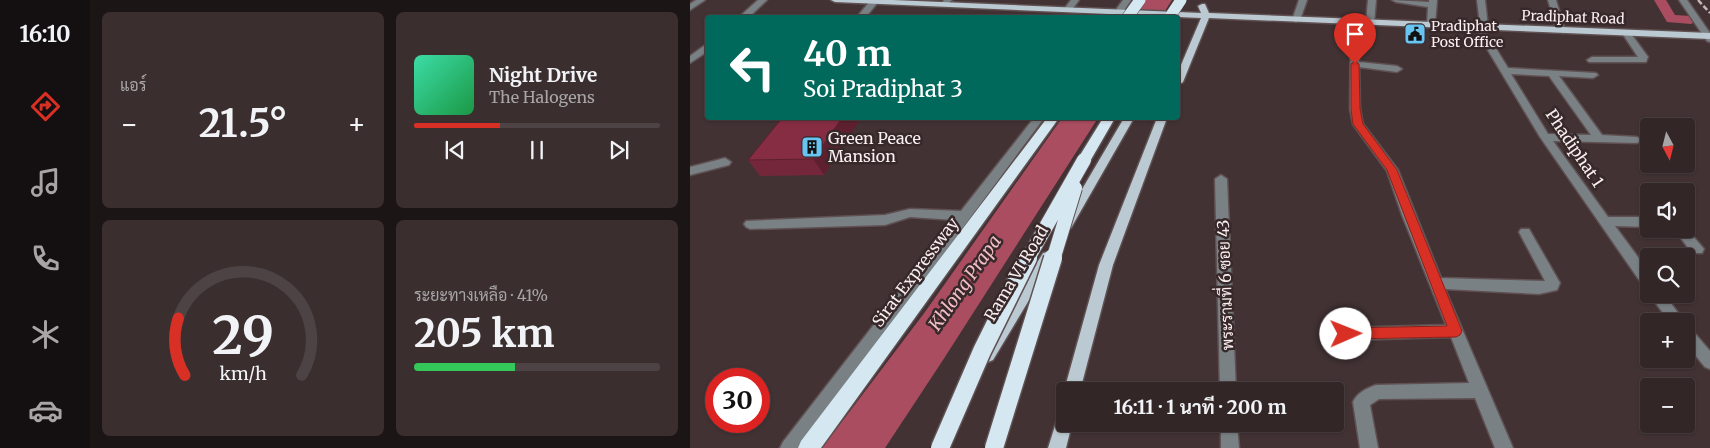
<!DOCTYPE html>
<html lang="th">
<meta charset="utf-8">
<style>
:root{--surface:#322627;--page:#3a2e2f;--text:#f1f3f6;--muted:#a8a5a7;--line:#4d4344;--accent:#d93025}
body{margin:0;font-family:Merriweather,Sarabun,serif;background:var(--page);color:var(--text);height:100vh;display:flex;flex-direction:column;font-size:19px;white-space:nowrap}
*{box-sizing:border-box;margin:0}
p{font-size:16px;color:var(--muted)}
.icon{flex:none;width:28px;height:28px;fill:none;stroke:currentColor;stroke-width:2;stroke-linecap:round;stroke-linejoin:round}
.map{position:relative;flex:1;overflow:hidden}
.panel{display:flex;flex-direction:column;gap:12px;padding:12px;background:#1c1515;width:600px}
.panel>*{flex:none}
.guide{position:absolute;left:15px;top:15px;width:475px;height:105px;border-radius:5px;box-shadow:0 1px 4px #0004,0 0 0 1px var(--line);background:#00695c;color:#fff;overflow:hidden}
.needle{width:32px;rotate:173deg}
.tools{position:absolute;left:950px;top:118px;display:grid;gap:10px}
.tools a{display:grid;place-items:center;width:55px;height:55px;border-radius:5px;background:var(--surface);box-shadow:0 1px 4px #0004,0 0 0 1px var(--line);font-size:25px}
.speed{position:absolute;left:15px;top:368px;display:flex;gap:10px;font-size:25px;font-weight:700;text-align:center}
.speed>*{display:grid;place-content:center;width:65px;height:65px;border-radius:50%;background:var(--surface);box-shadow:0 1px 4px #0004,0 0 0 1px var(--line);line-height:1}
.speed .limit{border:8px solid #d22;background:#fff;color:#111}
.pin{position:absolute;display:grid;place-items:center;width:42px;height:42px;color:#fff;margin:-51px -21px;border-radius:50% 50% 50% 0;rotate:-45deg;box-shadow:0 0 5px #0007}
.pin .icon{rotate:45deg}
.me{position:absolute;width:55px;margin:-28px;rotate:89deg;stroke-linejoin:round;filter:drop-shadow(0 0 4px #0008)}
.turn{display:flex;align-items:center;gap:18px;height:105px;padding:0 15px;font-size:22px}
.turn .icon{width:65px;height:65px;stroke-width:2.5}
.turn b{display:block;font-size:35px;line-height:42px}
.big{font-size:38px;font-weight:700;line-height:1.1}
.panel .tile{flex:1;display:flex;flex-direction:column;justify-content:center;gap:8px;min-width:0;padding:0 18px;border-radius:8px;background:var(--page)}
.panel .dial{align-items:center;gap:0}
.dial svg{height:130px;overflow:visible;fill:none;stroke:var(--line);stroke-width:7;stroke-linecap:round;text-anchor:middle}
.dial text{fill:var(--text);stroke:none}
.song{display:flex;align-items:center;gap:15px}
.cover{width:60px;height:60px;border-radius:8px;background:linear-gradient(135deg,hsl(160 70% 55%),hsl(140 70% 35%))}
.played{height:5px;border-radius:2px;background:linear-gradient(90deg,var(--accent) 35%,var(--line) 35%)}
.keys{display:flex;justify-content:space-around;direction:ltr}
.heat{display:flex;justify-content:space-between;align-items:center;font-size:28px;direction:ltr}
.charge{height:8px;border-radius:4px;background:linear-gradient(90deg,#34c759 41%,var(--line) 0)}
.panel .tiles{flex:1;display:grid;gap:12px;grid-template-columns:repeat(2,1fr)}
.trip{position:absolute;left:366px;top:382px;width:288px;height:50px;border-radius:5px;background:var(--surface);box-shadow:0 1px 4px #0004,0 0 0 1px var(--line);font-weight:700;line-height:50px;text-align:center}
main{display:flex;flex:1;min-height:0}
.menu{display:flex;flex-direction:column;width:90px;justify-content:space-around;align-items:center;background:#140f10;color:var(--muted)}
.menu .icon{width:35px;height:35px}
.menu .selected{color:var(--accent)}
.menu b{font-size:22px;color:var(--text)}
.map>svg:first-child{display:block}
.water{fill:#aa4d61}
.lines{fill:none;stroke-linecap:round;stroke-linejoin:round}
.canal{fill:#aa4d61;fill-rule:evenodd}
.minor-casing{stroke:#5f5052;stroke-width:3}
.major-casing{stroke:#5f5052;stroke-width:3}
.highway-casing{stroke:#5f5052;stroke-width:3}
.minor{fill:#7a8185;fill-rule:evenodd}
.major{fill:#bbcad2;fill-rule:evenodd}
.highway{fill:#d5e7f1;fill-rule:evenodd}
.rail{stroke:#c3b7b8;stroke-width:2.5;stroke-dasharray:5.5 2.5;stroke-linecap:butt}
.highway-bridge-far2-casing{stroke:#5f5052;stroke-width:12;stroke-linecap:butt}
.highway-bridge-far1-casing{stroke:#5f5052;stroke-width:16;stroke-linecap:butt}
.highway-bridge-casing{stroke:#5f5052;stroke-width:21;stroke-linecap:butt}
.highway-bridge-far2{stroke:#d5e7f1;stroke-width:11}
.highway-bridge-far1{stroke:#d5e7f1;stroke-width:14}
.highway-bridge{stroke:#d5e7f1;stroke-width:18}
.wall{fill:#74273a}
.shaded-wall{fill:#5e202f}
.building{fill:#872d43;stroke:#5e202f}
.route{fill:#d93025;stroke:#8d1f18}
.labels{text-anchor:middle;stroke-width:5;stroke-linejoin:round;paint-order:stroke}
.far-street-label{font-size:14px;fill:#faeff0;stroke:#37282a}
.far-poi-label{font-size:14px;fill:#faeff0;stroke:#37282a;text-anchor:start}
.poi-label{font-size:16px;fill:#faeff0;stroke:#37282a;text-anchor:start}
.street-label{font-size:16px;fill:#faeff0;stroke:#37282a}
.water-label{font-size:18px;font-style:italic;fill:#f3bec6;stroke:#37282a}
</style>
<main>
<nav class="menu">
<b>16:10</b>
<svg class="icon selected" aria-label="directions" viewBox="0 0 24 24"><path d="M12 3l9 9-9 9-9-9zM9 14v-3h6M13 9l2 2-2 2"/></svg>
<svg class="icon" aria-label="music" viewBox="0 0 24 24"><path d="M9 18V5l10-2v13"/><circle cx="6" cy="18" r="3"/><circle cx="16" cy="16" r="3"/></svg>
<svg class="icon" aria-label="phone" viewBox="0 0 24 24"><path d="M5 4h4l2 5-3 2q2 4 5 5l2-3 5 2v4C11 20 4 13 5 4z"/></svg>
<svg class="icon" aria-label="climate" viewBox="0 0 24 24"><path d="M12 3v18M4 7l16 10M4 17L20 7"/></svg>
<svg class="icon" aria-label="car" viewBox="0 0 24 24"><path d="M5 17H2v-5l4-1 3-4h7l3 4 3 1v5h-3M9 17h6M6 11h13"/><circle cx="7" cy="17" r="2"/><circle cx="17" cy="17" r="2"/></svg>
</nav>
<section class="panel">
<div class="tiles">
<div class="tile"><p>แอร์</p>
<div class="heat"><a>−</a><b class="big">21.5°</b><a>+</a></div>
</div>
<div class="tile">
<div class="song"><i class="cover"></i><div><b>Night Drive</b><p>The Halogens</p></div></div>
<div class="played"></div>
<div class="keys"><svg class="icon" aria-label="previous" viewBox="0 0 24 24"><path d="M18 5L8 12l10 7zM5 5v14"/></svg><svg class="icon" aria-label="pause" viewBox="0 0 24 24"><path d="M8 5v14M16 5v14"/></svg><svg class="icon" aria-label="next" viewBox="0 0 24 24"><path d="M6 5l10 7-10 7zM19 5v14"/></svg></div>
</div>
<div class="tile dial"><svg viewBox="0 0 100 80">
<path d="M14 69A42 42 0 1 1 86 69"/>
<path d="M14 69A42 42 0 0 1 10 34" stroke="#d93025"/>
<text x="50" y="56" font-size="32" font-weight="700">29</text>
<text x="50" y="72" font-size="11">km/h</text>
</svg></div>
<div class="tile"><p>ระยะทางเหลือ · 41%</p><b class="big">205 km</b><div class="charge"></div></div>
</div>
</section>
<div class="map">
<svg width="1020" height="448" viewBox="0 0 1020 448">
<rect width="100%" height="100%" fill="#423234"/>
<!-- water -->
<path class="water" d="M455,0H482L471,17L443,18Z
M372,118H408L253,360L195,448H132L235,312Z"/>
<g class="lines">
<!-- canal -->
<path class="canal" d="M964,0H976L985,15L1001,16L1007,20L1001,24L977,22Z"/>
<!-- minor casing -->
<g class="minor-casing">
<path id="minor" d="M6,0H15L0,10V4Z
M68,0H77L58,18H48Z
M181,0L188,2L175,18H166Z
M254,0H262L255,6L251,4Z
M381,0H389L381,11H375L374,9Z
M433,0H441L429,18H420Z
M609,0H617L610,20L606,22L602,20Z
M678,0H686L684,23L680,26L676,23Z
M702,0L739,2V0H747L745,25L741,28L737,25L738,7L706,2Z
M787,0H795L798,27L794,29L818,68L906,73L908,75L903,78L869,76L912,135L947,137L952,140L947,143L863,141L918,217H959V227L925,226L959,272V288L954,287L850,137L784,27L790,25ZM821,74L859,76L901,135L858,134Z
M858,0H866L875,31L874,33L867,31Z
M989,0H997L1020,33V42L1017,41Z
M661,20L668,22L669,62L707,66L712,69L707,72L669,67L670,109L673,124L708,170L751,278L855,281L829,232L831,229H839L870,283L867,290L849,294L755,289L823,448H805L785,398L689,399L680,405L688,448H670L663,402C667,393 677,388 686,385L779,383L761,337L656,340L651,339L649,334L651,329L656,328L756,325L712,215L697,171L663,124L660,109Z
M936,30L939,31L958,57L956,62H899L897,60L902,57H948L932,33Z
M18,43V51L0,63V56Z
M344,118H354L110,448H90L93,442L265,220L220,217L195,225L60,229L56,227L54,224L56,221L195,215L220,209L271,211Z
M35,158L41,162L39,165L0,175V167Z
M531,175L537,179L546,391H530L525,179Z
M996,228L1014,249L1012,253H1002L984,229Z
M959,294H974L994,321H979Z
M996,327L1001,329L1020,351V369L1015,367L996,344Z
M531,424H547L549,448H531Z"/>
</g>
<!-- major casing -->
<g class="major-casing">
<path id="major" d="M141,0H203L511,13L508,6L512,4H515L519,13L1020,33V39L519,18L493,82L488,85V72L511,18L145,2Z
M434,118H444L381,228H373L371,225Z
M467,118H477L423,265L390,391H375V393L374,391L409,265Z
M358,252L363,253L365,257L303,360L298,362L293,360L290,355L293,350L353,253Z
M375,411V424H382L376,448H358L369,413Z"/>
</g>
<!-- highway casing -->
<g class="highway-casing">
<path id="highway" d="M357,118H369L131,448H108L111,441Z
M413,118H425L399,163H389L387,160Z"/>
</g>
<!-- minor -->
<use href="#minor" class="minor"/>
<!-- major -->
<use href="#major" class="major"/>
<!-- highway -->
<use href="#highway" class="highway"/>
<!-- rail -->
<path class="rail" d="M1008,0L1020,13"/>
<!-- highway-bridge-far2 casing -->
<g class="highway-bridge-far2-casing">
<path id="highway-bridge-far2" d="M481,15L491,0
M437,18L450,0"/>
</g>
<!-- highway-bridge-far1 casing -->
<g class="highway-bridge-far1-casing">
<path id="highway-bridge-far1" d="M337,260L394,160
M363,260L385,188"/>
</g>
<!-- highway-bridge casing -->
<g class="highway-bridge-casing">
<path id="highway-bridge" d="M250,448L292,351L338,258
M304,448L363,258"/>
</g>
<!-- highway-bridge-far2 -->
<use href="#highway-bridge-far2" class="highway-bridge-far2"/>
<!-- highway-bridge-far1 -->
<use href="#highway-bridge-far1" class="highway-bridge-far1"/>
<!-- highway-bridge -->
<use href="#highway-bridge" class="highway-bridge"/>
</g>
<!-- wall -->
<path class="wall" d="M171,118L134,175L70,176L58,160Z"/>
<!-- shaded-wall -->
<path class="shaded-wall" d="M152,118H171L134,175L123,159Z"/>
<!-- building -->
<path class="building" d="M92,118H152L123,159L58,160Z"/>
<!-- route -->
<path class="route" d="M665,61L669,64L670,109L673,124L707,170L772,331L770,335L766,337L656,339L651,338L649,334L651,330L656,328L757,326L697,170L663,124L661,109V64Z"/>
<!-- icons -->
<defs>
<g id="civic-square" transform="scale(1.125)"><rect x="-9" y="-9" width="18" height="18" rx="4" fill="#68c4f0" stroke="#37282a"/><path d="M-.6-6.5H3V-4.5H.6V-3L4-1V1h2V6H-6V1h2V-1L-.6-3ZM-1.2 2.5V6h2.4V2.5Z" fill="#111"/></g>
<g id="building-square" transform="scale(1.125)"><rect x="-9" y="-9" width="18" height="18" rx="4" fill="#68c4f0" stroke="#37282a"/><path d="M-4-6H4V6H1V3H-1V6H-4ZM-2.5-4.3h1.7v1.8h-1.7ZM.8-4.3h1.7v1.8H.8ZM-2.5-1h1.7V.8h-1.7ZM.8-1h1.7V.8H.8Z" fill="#111"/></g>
</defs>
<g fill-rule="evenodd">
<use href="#civic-square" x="725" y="34"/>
<use href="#building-square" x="122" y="147"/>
</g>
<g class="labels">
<!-- far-street labels -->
<g class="far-street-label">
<text transform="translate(883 17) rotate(2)" y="5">Pradiphat Road</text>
</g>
<!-- far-poi labels -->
<g class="far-poi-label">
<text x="741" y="31">Pradiphat<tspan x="741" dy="16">Post Office</tspan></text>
</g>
<!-- poi labels -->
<g class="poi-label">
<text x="138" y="144">Green Peace<tspan x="138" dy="18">Mansion</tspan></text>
</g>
<!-- street labels -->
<g class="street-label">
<text transform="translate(885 148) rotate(56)" y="6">Phadiphat 1</text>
<text transform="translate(225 272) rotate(-53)" y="6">Sirat Expressway</text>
<text transform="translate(326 273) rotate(-59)" y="6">Rama VI Road</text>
<text transform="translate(535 285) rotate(-92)" y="6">พระรามที่ 6 ซอย 43</text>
</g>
<!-- water labels -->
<g class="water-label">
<text transform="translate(275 283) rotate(-55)" y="6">Khlong Prapa</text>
</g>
</g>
</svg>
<div class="tools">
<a><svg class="needle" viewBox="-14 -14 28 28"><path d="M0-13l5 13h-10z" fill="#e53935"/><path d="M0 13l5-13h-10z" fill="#a8a5a7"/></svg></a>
<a><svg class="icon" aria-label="sound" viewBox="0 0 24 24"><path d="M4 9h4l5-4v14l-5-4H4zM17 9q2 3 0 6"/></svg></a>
<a><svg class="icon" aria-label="search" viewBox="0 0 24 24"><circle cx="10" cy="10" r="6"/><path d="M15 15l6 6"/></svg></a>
<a>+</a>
<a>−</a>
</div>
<div class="speed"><div class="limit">30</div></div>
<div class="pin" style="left:665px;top:64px;background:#d93025"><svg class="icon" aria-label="arrive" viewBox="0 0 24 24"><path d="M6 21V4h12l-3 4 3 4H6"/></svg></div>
<svg class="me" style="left:656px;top:334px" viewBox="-20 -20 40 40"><circle r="19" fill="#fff"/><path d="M0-13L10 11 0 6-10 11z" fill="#d93025"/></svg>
<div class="trip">16:11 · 1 นาที · 200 m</div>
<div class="guide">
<div class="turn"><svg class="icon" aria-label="left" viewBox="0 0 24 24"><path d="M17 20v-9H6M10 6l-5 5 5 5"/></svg><div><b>40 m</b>Soi Pradiphat 3</div></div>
</div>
</div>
</main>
